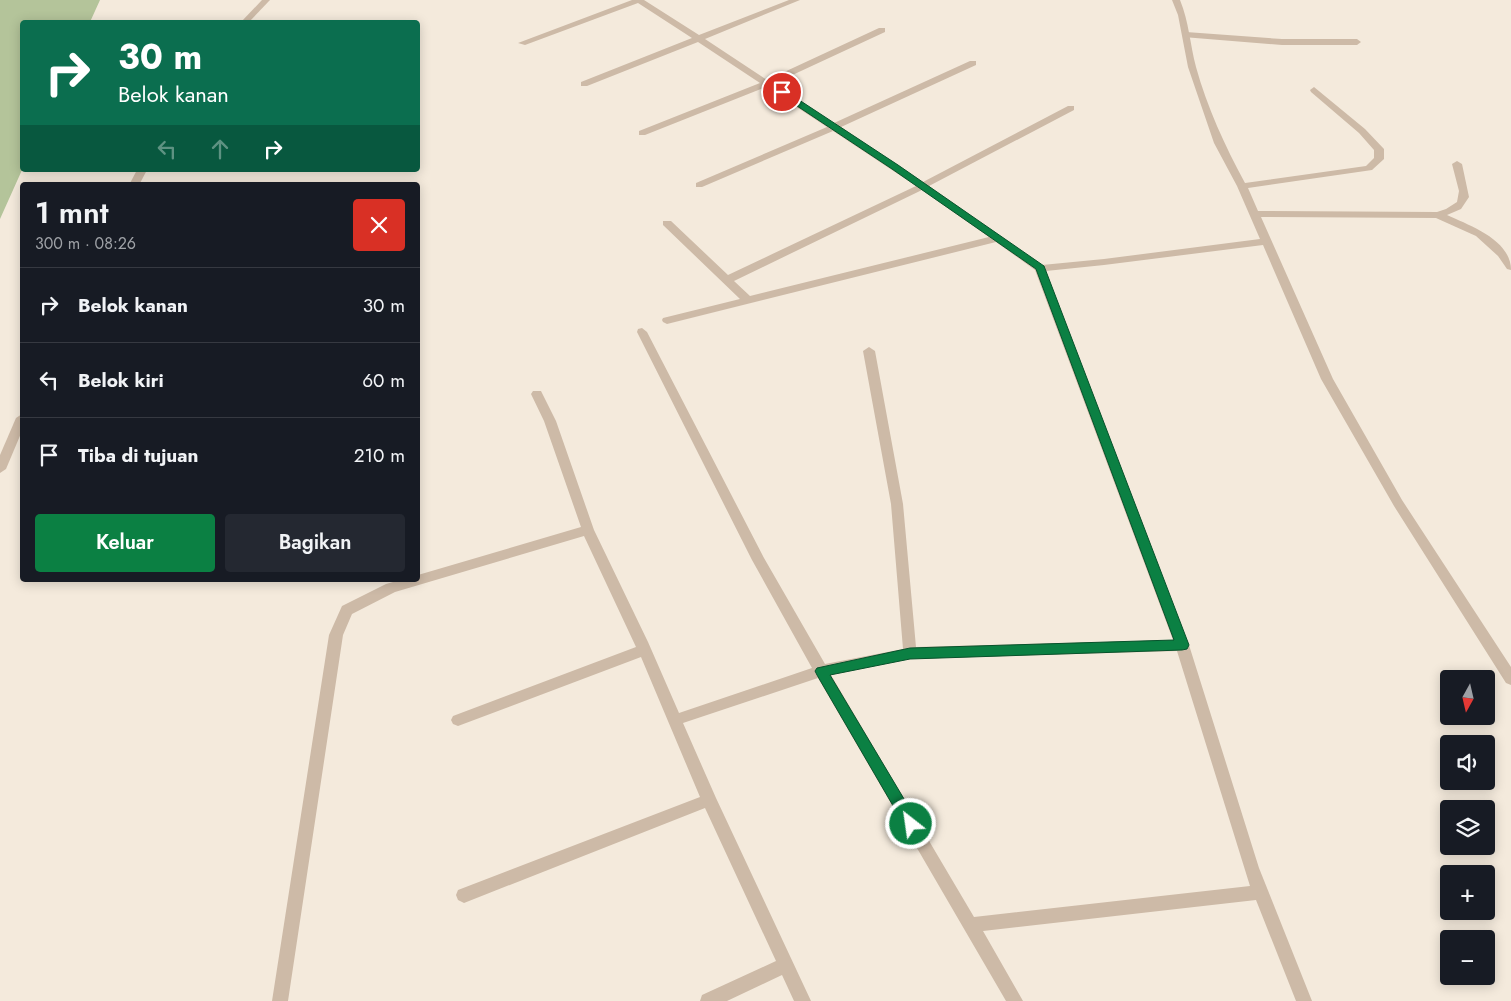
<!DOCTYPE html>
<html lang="id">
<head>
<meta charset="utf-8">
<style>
  body { margin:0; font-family:Jost,sans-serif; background:#242831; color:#f1f3f6; height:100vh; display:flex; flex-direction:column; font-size:19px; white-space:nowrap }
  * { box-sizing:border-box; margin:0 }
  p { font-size:16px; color:#9ea1a6 }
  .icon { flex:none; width:28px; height:28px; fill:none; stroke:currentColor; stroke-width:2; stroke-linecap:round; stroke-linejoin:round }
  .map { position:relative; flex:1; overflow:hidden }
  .panel { position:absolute; left:20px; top:182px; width:400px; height:400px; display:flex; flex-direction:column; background:#171b24; border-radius:5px; box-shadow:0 2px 12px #0003 }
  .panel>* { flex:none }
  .guide { position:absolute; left:20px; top:20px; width:400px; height:152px; border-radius:5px; box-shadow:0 2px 12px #0003; background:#0b6e4f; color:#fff; overflow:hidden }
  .needle { width:32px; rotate:188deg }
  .fabs { position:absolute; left:1440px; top:670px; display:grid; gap:10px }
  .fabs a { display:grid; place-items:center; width:55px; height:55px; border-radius:5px; background:#171b24; box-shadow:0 2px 12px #0003; font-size:25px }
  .pin { position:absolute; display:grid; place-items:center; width:42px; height:42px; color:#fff; margin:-21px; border:2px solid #fff; border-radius:50%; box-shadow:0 1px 5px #0007 }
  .me { position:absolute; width:55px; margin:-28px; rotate:330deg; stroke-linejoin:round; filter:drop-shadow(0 0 4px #0008) }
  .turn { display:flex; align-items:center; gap:18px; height:105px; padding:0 15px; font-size:22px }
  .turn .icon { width:65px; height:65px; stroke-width:2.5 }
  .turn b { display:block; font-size:35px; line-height:42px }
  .lanes { display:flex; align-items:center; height:48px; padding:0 15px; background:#0003; justify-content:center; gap:25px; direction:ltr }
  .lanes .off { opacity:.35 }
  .round { display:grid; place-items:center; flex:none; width:52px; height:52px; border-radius:5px; background:#242831 }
  .overview { display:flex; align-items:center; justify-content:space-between; height:85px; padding:0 15px }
  h1 { font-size:30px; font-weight:600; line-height:38px }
  .primary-button { display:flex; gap:10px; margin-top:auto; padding:10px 15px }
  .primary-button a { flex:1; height:58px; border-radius:5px; background:#0b8043; color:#fff; font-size:20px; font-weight:600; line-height:58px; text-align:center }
  .primary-button a+a { background:#242831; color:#f1f3f6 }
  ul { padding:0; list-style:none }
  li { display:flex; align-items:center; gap:15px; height:75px; padding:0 15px; border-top:1px solid #363941 }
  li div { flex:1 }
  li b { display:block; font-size:19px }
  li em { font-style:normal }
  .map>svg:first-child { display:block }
  .green { fill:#b4c49a }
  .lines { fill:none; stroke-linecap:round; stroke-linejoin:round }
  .lane { fill:#cdbaa7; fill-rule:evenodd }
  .street { fill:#cdbaa7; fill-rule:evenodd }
  .route { fill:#0b8043; stroke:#07532c }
</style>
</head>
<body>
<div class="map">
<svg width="1511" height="1001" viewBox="0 0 1511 1001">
  <rect width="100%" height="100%" fill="#f4eadc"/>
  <!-- green -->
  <polygon class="green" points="0,0 100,0 90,22 22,22 22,170 0,219"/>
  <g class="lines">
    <!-- lane -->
    <g class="lane">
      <polygon points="262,0 270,0 249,22 241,22"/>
      <polygon points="1186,32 1282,39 1357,39 1361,42 1357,45 1282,45 1183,37 1183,33"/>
      <polygon points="137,170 147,170 139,185 129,185"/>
      <polygon points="22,414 22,431 6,469 0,473 0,455 16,418"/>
    </g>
    <!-- street -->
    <path class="street" d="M632,0H644L699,35L789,0H800L705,39L767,80L879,28H885V32L773,84L834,123L970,61H976V65L841,127L923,182L1068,106H1074V110L929,186L1042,265L1104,259L1260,239L1237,186L1214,143L1188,67L1178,15L1172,0H1180C1189,22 1190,44 1196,67C1207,107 1225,146 1245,183L1366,166L1374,158V150L1359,133L1311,92L1310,90L1314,87L1365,129L1384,149V159L1372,170L1248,188L1258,211L1437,212L1446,209L1457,202L1459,191L1452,164L1457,161L1462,164L1469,197L1461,209L1447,215C1471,226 1511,240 1511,270L1507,269L1498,256L1476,236L1436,218L1261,217L1333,379L1402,500L1511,667V685L1506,683L1394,506L1321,379L1263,245L1104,265L1046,271L1189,645L1259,868L1312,1001H1296L1256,900L983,931L1023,1001H1006L818,678L683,723L716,798L811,1001H794L782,975L727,1001H700L702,995L776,961L705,808L464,903L458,900L456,895L458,890L700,797L641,657L458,726L453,724L451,720L453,716L636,647L584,536L395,592L352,614L343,635L288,1001H272L329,635L342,606L386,584L400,580H418V575L581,527L544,421L531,394L533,391H541L556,421L594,530L648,642L679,713L812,668L752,560L637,332L638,329L642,328L647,332L764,558L825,664L903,649L891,504L863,351L869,347L875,351L903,504L916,647L1173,640L1035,270L996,242L667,324L663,322L662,320L663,318L740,299L663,225V221H671L728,275L916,186L833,131L702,187H696V183L827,127L766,87L645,135H639V131L760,83L698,42L587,86H581V82L692,38L638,3L525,45L518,43ZM922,190L989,237L750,296L734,281ZM1177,651L1250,886L974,917L831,675L910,659Z"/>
  </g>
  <!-- route -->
  <polygon class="route" points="779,90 784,90 898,165 1044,266 1189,645 1187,649 1182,650 910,659 830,675 916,819 918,824 916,828 911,830 906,828 817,675 815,671 817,668 910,648 1174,640 1036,269 892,169 779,94"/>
</svg>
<div class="fabs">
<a><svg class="needle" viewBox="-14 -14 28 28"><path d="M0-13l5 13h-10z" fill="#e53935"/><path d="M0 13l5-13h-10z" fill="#9ea1a6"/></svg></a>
<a><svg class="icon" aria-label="sound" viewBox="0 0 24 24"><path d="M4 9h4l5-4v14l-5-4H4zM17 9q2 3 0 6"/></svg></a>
<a><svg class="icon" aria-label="layers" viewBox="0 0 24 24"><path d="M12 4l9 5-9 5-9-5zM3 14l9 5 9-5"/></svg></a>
<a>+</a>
<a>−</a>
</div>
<div class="pin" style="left:782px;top:92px;background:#d93025"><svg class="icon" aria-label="arrive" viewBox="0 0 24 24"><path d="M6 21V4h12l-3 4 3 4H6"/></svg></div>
<svg class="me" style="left:911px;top:824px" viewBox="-20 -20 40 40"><circle r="17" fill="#0b8043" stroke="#fff" stroke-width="3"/><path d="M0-11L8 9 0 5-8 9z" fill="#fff"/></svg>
<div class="guide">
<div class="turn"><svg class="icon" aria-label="right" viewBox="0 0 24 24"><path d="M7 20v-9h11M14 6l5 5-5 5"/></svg><div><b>30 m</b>Belok kanan</div></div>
<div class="lanes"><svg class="icon off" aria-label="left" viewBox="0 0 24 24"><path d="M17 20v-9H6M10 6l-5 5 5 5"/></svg><svg class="icon off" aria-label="ahead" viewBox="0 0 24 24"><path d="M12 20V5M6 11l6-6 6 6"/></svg><svg class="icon" aria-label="right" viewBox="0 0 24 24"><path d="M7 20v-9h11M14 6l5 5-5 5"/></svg></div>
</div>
<section class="panel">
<div class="overview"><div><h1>1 mnt</h1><p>300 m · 08:26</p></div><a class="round" style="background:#d93025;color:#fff"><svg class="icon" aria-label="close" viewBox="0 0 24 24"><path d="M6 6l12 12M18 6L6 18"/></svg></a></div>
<ul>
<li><svg class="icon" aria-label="right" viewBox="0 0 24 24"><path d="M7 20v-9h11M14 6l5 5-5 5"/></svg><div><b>Belok kanan</b></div><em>30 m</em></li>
<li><svg class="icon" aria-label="left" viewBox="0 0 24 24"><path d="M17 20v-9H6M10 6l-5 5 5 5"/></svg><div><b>Belok kiri</b></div><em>60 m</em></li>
<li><svg class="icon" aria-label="arrive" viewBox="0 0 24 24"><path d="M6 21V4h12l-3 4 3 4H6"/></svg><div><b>Tiba di tujuan</b></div><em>210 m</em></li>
</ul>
<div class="primary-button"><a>Keluar</a><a>Bagikan</a></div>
</section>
</div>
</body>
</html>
